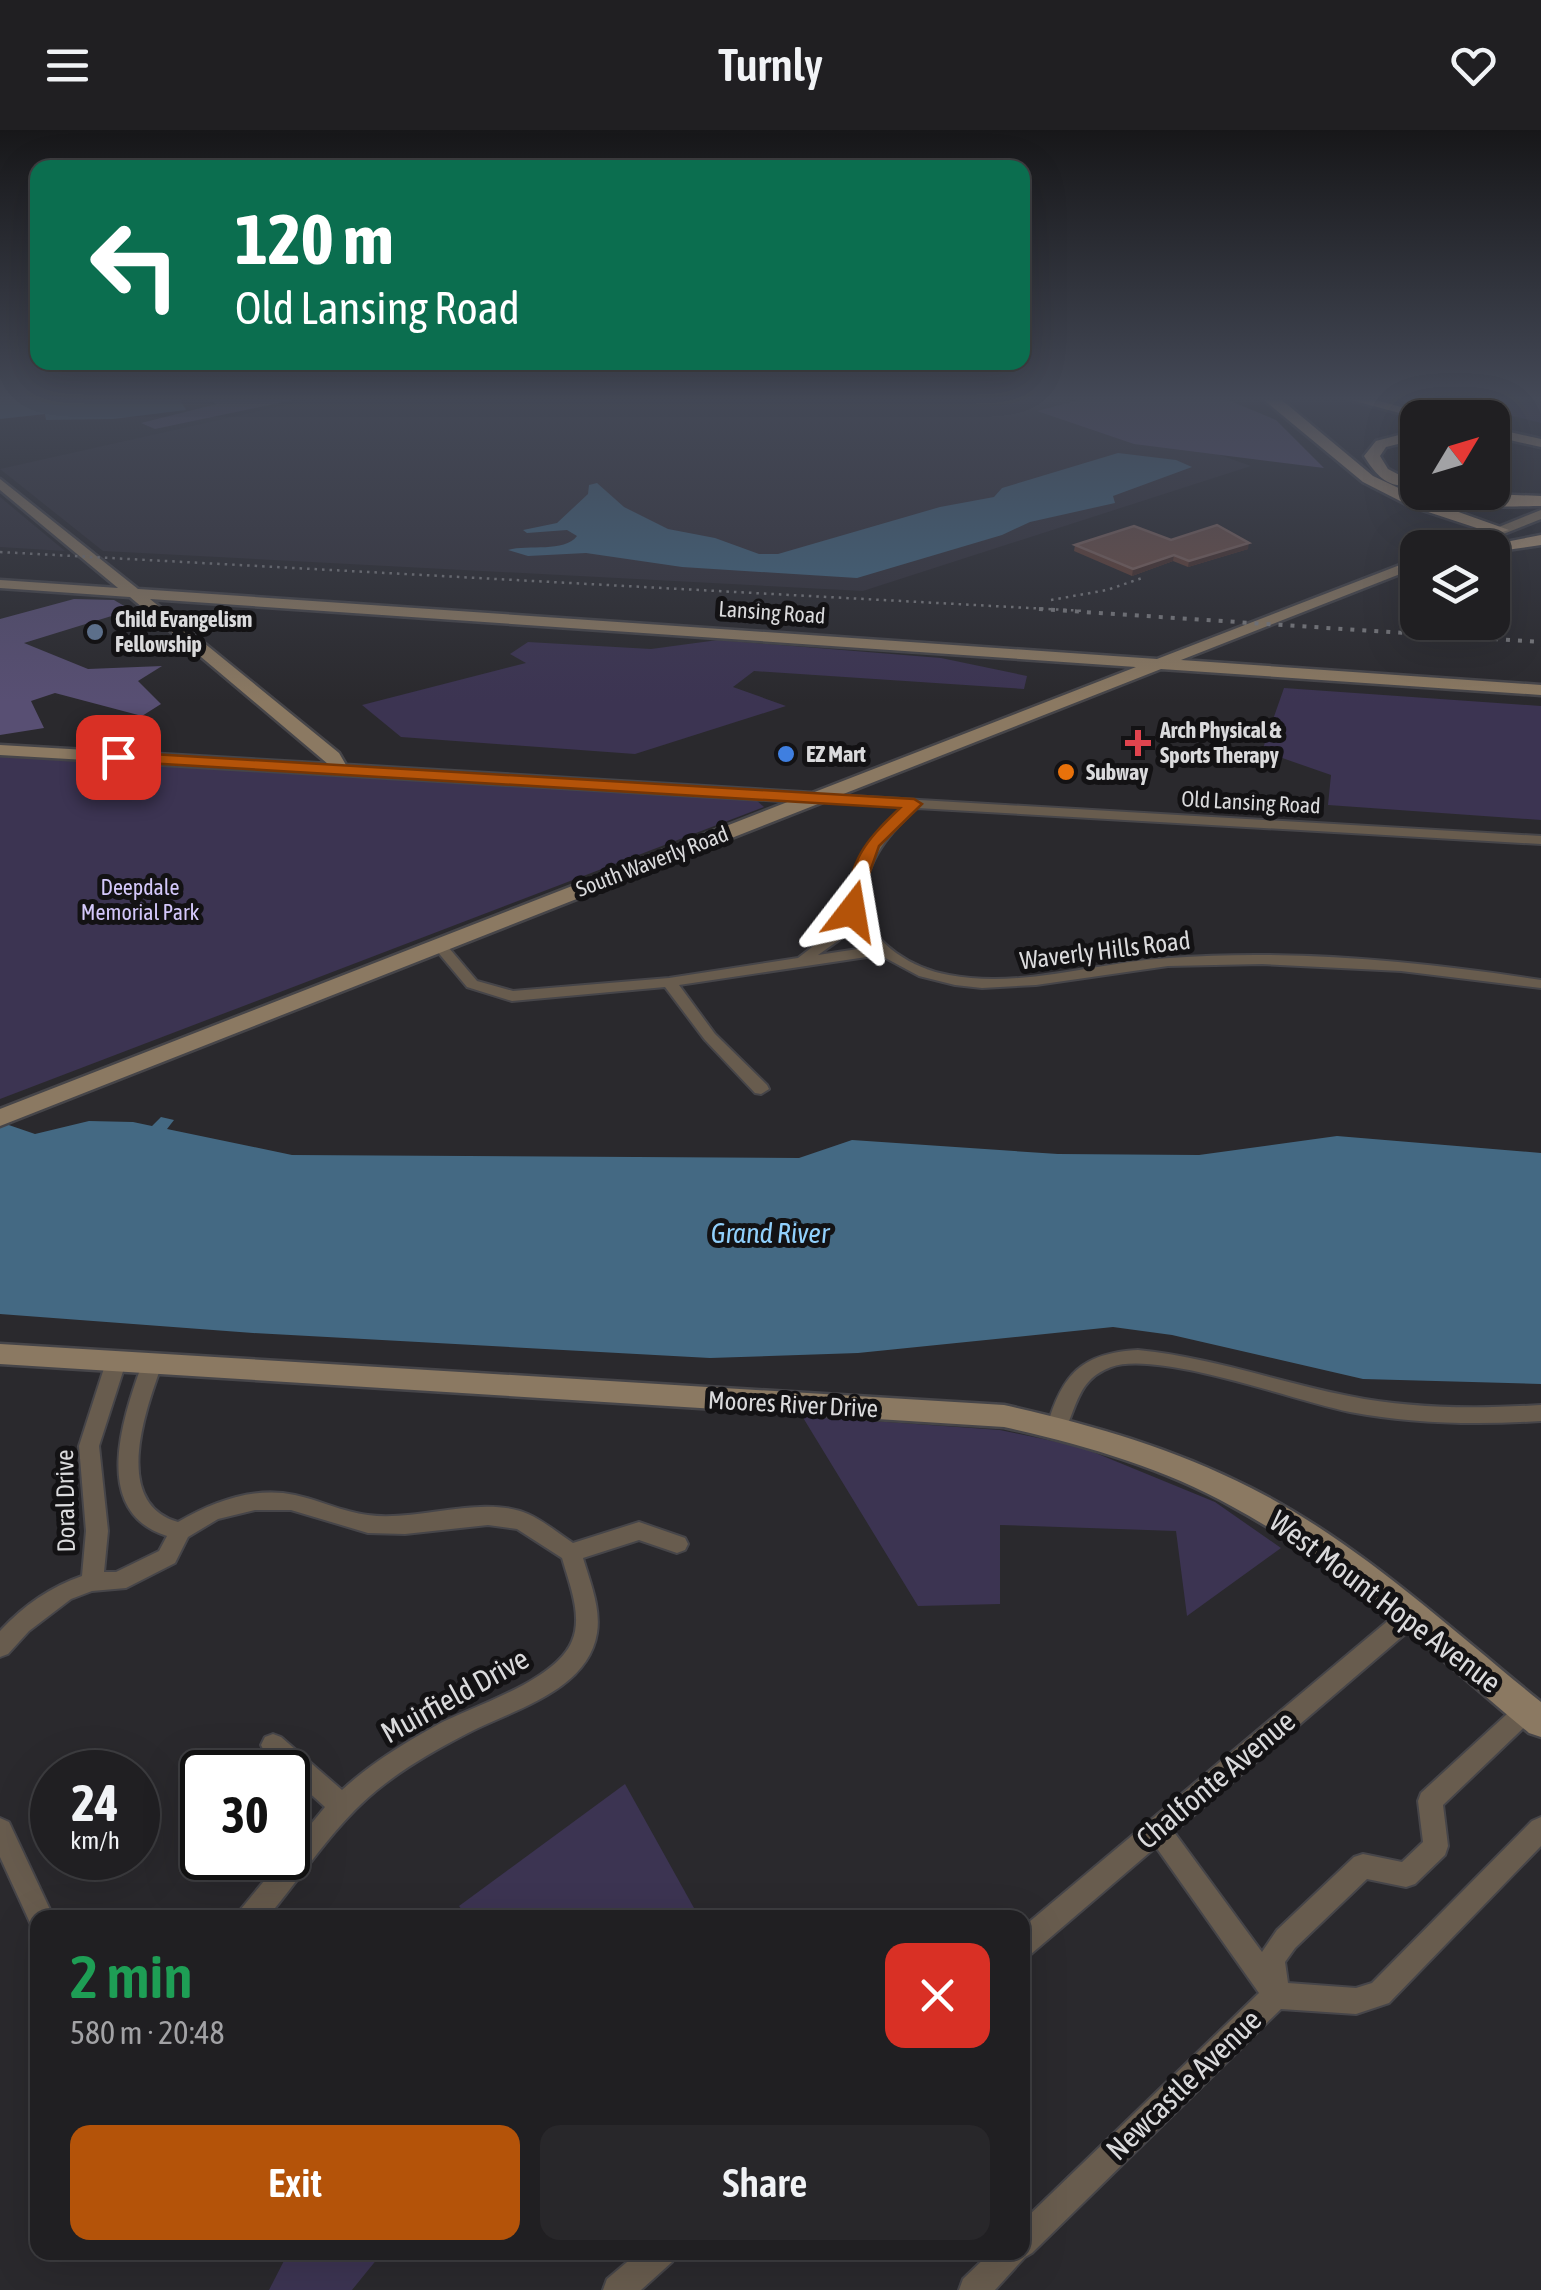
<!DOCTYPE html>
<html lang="en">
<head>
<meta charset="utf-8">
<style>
  body { margin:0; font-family:"Asap Condensed",sans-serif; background:#28272a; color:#f1f3f6; height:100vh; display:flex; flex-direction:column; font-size:38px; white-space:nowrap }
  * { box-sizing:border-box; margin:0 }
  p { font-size:32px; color:#a2a2a5 }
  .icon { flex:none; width:55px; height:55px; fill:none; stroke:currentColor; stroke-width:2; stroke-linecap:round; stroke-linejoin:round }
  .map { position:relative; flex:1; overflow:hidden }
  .panel { position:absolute; left:30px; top:1780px; width:1000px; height:350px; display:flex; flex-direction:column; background:#201f22; border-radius:20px; box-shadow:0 10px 40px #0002,0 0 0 2px #3d3d40 }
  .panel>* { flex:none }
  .hud { position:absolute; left:30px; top:30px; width:1000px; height:210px; border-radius:20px; box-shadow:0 10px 40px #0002,0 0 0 2px #3d3d40; background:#0b6e4f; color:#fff; overflow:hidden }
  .needle { width:65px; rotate:52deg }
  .tools { position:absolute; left:1400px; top:270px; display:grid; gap:20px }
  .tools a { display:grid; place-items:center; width:110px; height:110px; border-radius:20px; background:#201f22; box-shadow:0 10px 40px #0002,0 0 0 2px #3d3d40; font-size:50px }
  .speed { position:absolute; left:30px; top:1620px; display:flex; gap:20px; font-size:50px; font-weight:700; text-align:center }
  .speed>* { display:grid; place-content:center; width:130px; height:130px; border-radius:50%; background:#201f22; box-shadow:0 10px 40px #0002,0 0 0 2px #3d3d40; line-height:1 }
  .speed small { font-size:25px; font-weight:400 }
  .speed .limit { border:5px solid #111; border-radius:15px; background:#fff; color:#111 }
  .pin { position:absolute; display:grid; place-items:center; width:85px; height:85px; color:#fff; margin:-42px; border-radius:20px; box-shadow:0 5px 15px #0006 }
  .me { position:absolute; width:110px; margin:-55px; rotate:14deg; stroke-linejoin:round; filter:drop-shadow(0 0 8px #0008) }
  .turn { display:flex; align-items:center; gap:35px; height:210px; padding:0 40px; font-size:45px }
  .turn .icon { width:130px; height:130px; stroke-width:2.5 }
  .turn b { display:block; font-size:70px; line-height:85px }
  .round { display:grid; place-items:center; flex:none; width:105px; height:105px; border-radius:20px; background:#28272a }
  .head { display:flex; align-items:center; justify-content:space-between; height:170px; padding:0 40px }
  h1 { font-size:60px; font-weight:600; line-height:75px; color:#1e9e55 }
  .button { display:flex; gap:20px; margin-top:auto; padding:20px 40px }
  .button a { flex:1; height:115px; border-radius:20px; background:#b45309; color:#fff; font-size:40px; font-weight:600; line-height:115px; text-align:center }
  .button a+a { background:#28272a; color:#f1f3f6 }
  header { display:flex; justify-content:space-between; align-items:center; height:130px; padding:0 40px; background:#201f22; font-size:45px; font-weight:600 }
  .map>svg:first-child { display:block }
  .built { fill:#34323b }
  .green { fill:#3c3452 }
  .forest { fill:#584f73 }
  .water { fill:#446983 }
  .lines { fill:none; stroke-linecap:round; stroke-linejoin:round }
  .street-casing { stroke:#464549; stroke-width:4 }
  .secondary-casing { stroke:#464549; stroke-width:5 }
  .highway-casing { stroke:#464549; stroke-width:5 }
  .street { fill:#685c4e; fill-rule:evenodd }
  .secondary { fill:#8b7962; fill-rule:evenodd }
  .highway { fill:#bea17e; fill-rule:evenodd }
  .rail-far1 { stroke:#7c7c7f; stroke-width:2.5; stroke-dasharray:2.5 5; stroke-linecap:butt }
  .rail { stroke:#7c7c7f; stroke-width:4; stroke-dasharray:4 8; stroke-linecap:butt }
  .wall { fill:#654136 }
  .shaded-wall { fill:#48302b }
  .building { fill:#715148; stroke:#82665f; stroke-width:2.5 }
  .route { fill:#b45309; stroke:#753606; stroke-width:2.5 }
  .service-dot { fill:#5c6f8a; stroke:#131214; stroke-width:4 }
  .health-dot { fill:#e0444e; stroke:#131214; stroke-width:4 }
  .shop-dot { fill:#3f7fe0; stroke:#131214; stroke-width:4 }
  .food-dot { fill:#e8710a; stroke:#131214; stroke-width:4 }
  .labels { text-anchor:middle; stroke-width:10; stroke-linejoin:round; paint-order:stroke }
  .far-street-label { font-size:22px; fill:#dadadc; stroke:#131214 }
  .far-poi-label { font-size:22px; font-weight:bold; fill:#dadadc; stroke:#131214; text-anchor:start }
  .far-park-label { font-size:22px; fill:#d4c8fb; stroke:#131214 }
  .street-label { font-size:25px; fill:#dadadc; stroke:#131214 }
  .water-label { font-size:28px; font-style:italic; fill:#91d0fc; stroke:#131214 }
  .near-street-label { font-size:30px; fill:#dadadc; stroke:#131214 }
</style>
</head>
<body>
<header><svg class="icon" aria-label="menu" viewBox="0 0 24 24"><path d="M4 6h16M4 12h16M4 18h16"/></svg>Turnly<svg class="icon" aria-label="heart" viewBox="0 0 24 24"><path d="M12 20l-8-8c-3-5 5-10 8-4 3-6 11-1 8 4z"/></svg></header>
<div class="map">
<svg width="1541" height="2160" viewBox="0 0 1541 2160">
  <rect width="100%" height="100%" fill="#2a292d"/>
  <!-- built -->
  <g class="built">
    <polygon points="308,270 1065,270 1251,336 863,461 103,421 0,339"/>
    <polygon points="0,367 65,421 0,417"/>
  </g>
  <!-- green -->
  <g class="green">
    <polygon points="1448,270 1541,270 1541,293"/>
    <polygon points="718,510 941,528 1027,546 1024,559 754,541 733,557 786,576 635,624 401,607 362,575 526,533 510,524 528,512 651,519"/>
    <polygon points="1284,558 1541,576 1541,690 1328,675 1331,645 1262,621"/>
    <polygon points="0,625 756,670 764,677 0,969"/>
    <polygon points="802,1286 1000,1300 1081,1317 1215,1372 1281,1418 1187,1486 1176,1401 1000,1395 1000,1474 918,1476"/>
    <polygon points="625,1654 699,1787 467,1787 459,1776"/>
    <polygon points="288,2123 288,2122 382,2123 352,2160 269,2160"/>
  </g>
  <!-- forest -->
  <g class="forest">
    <polygon points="208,270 293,270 155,299 141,293 217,274"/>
    <polygon points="1079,270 1228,270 1276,290 1324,338 1134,314 1037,281"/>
    <polygon points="74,469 114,470 131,480 24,513 88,539 162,536 138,551 161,574 142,586 55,563 31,571 44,598 0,605 0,489"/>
  </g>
  <!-- water -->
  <g class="water">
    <polygon points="0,270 180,270 186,280 113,289 46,290 45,284 0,289"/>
    <path d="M1118,323L1176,330L1192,337L1113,366L1115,373L1030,392L1002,405L857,448L682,437L586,423L528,426L508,420C529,414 564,423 577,406L567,400L527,403L523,400L557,393L588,364L589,355L597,353L624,377L668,399L715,408L759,424H778L940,377L994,367L1002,358Z"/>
    <polygon points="161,987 174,990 167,999 292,1025 799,1028 852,1010 1058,1024 1199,1025 1337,1006 1541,1023 1541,1254 1363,1249 1172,1205 1113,1197 858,1223 710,1228 253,1203 0,1184 0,992 35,1004 89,991 133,992 152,996"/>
  </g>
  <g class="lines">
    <!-- street casing -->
    <g class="street-casing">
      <g id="street">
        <path d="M817,664L1541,706V714L917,678C881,710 867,733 859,781C878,815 910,838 949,845C1022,859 1096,832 1169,828C1293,819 1418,831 1541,850V858L1401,841L1262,834L1168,836L1036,855L982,858L955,855L919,846L880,825L679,855L715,904L767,955L769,959L761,964L755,963L705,910L665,857L512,871L467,857L431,814L433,811H443L477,851L513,861L669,848L798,828L829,804L845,781L852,747L864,721L884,695L903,677L812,671L811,668ZM851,792L871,817L818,825L839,810Z"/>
        <path d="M1138,1220C1210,1227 1278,1252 1349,1266C1412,1279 1477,1279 1541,1275V1291C1477,1295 1413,1294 1350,1282C1296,1271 1158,1220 1111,1237C1078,1249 1077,1276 1064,1303L1057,1305L1050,1303L1047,1297C1062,1244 1082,1223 1138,1220Z"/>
        <path d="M116,1225L123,1227L126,1232L99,1316L108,1401L104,1442H116L159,1421L167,1406C90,1382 123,1288 142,1234L145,1229H159L162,1234C146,1279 111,1373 178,1392C212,1372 255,1356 295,1365C319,1370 343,1382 368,1385C418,1392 482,1364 528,1384C544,1391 559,1404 573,1413L639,1392L685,1408L688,1414L685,1420L677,1423L639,1410L583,1428C590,1452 601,1478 597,1503C588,1561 512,1580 468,1603C437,1619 405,1637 377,1660C334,1695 303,1745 267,1788H237L241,1779L283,1728H288V1722L325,1677L265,1623L261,1615L265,1607L273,1604L281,1607L342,1660C370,1634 403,1614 437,1595C473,1576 556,1551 572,1511C583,1486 569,1453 562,1428L517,1399L488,1395L405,1404L368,1403L291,1380H255L218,1389L188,1407L175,1433L126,1458L92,1461L71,1469L29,1501L8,1524L0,1527V1501C23,1476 50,1457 82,1446L86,1401L79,1316L106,1232L109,1227Z"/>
        <polygon points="1410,1476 1418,1479 1421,1486 1418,1493 1174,1702 1262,1822 1277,1800 1354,1727 1363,1724 1402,1732 1423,1712 1418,1671 1421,1663 1519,1573 1527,1569 1535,1573 1539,1580 1535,1587 1443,1675 1448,1716 1445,1725 1415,1754 1406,1757 1367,1749 1295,1818 1285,1832 1288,1853 1356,1858 1372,1853 1532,1691 1541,1687 1541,1716 1389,1873 1356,1884 1281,1879 1032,2123 1025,2127 995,2160 959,2160 963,2149 991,2122 1022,2122 1022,2092 1259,1863 1156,1717 1031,1824 1022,1828 1022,1798 1402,1479"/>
        <polygon points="0,1688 9,1692 54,1788 38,1788 38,1799 32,1797 0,1727"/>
        <polygon points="639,2122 677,2122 672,2132 641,2160 603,2160 607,2149"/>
      </g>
    </g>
    <!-- secondary casing -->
    <g class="secondary-casing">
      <g id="secondary">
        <path d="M0,349L138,459L1157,529L1418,428V437L1181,530L1541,555V565L1161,539L0,996V979L790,671L0,625V615L328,634L130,467L0,458V450L118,458L0,360ZM150,469L1136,537L812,663L346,635L339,623Z"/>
        <polygon points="1541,380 1541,389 1468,418 1447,418"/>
        <path d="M0,1214L1004,1275C1089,1294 1173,1318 1251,1358C1358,1412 1448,1497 1541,1572V1607L1529,1603C1434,1524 1342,1436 1233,1377C1162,1337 1083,1315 1004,1297L0,1234Z"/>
      </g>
    </g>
    <!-- highway casing -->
    <g class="highway-casing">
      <g id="highway">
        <polygon points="1264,270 1281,270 1289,276 1373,346 1422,369 1509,400 1495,404 1410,376 1363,352"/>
        <polygon points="1351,270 1376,270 1430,285 1418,288"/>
        <polygon points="1399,270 1424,270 1488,288 1461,288"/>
        <polygon points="1492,298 1541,309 1541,317 1492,306"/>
        <path d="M1418,300V309L1386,317L1380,326L1388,339L1407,349V355C1386,358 1374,342 1364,326L1376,311Z"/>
        <path d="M1440,362L1541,366V376C1515,376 1458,380 1437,366Z"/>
        <polygon points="1541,405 1541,415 1492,422 1492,418 1475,418"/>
        <polygon points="1418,429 1418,439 1406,442 1397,437"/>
      </g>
    </g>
    <!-- street -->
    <use href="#street" class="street"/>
    <!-- secondary -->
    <use href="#secondary" class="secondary"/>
    <!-- highway -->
    <use href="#highway" class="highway"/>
    <!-- rail-far1 -->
    <g class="rail-far1">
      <polyline points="0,422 1085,481"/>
      <polyline points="1051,470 1107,460 1145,447"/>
    </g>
    <!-- rail -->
    <polyline class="rail" points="1039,479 1541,512"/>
  </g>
  <!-- wall -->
  <polygon class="wall" points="1075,415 1248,419 1188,437 1173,431 1132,446 1074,421"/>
  <!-- shaded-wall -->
  <g class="shaded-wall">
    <polygon points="1249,413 1248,419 1188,437 1189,431"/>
    <polygon points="1174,425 1173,431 1132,446 1133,439"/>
  </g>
  <!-- building -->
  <polygon class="building" points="1217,395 1249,413 1189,431 1174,425 1133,439 1075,415 1134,396 1171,410"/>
  <!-- sky -->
  <linearGradient id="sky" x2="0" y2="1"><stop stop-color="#171719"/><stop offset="0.47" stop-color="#444957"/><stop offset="1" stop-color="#444957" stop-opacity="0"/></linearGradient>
  <rect width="1541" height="572" fill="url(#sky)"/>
  <!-- route -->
  <path class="route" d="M118,622L914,669L922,674L879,716L867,750L861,781L852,787L843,781C853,728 861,715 900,678L113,631V624Z"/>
  <!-- markers -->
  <circle class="service-dot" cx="95" cy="502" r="10"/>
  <path class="health-dot" d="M1133 598h10v10h10v10h-10v10h-10v-10h-10v-10h10z"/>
  <circle class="shop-dot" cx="786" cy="624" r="10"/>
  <circle class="food-dot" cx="1066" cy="642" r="10"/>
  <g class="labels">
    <!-- far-street labels -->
    <g class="far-street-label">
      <text transform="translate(772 482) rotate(4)" y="8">Lansing Road</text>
      <text transform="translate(1251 672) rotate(3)" y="8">Old Lansing Road</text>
      <text transform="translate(652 731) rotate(-21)" y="8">South Waverly Road</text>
    </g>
    <!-- far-poi labels -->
    <g class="far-poi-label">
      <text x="115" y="497">Child Evangelism<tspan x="115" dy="25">Fellowship</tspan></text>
      <text x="1160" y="608">Arch Physical &amp;<tspan x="1160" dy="25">Sports Therapy</tspan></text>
      <text x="806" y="632">EZ Mart</text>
      <text x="1086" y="650">Subway</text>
    </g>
    <!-- far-park labels -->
    <g class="far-park-label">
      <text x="140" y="765">Deepdale<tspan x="140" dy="25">Memorial Park</tspan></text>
    </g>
    <!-- street labels -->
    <g class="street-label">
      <text transform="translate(1105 820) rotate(-7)" y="9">Waverly Hills Road</text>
      <text transform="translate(793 1274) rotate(3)" y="9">Moores River Drive</text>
      <text transform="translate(65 1371) rotate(-91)" y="9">Doral Drive</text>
    </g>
    <!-- water labels -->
    <g class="water-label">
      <text x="770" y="1113">Grand River</text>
    </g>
    <!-- near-street labels -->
    <g class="near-street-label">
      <text transform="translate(1385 1472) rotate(37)" y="10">West Mount Hope Avenue</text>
      <text transform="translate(455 1566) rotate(-29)" y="10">Muirfield Drive</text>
      <text transform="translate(1216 1650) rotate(-40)" y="10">Chalfonte Avenue</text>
      <text transform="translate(1184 1955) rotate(-44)" y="10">Newcastle Avenue</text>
    </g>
  </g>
</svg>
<div class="tools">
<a><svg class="needle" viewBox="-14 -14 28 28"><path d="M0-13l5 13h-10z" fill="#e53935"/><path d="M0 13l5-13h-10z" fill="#a2a2a5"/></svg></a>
<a><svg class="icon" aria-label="layers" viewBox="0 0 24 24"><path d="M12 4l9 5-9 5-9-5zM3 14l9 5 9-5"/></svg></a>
</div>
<div class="speed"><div>24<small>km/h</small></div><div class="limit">30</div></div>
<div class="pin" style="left:118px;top:627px;background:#d93025"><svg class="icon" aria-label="arrive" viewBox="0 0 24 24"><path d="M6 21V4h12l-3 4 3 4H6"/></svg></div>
<svg class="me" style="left:852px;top:781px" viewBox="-20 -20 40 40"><path d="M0-17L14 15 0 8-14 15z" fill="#b45309" stroke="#fff" stroke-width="4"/></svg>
<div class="hud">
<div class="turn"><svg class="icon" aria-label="left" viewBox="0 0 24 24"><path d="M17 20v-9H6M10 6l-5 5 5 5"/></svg><div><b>120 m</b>Old Lansing Road</div></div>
</div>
<section class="panel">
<div class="head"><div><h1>2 min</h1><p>580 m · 20:48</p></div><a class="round" style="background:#d93025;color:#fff"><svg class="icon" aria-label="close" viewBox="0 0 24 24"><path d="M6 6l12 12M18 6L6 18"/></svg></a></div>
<div class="button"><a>Exit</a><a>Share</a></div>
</section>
</div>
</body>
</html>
